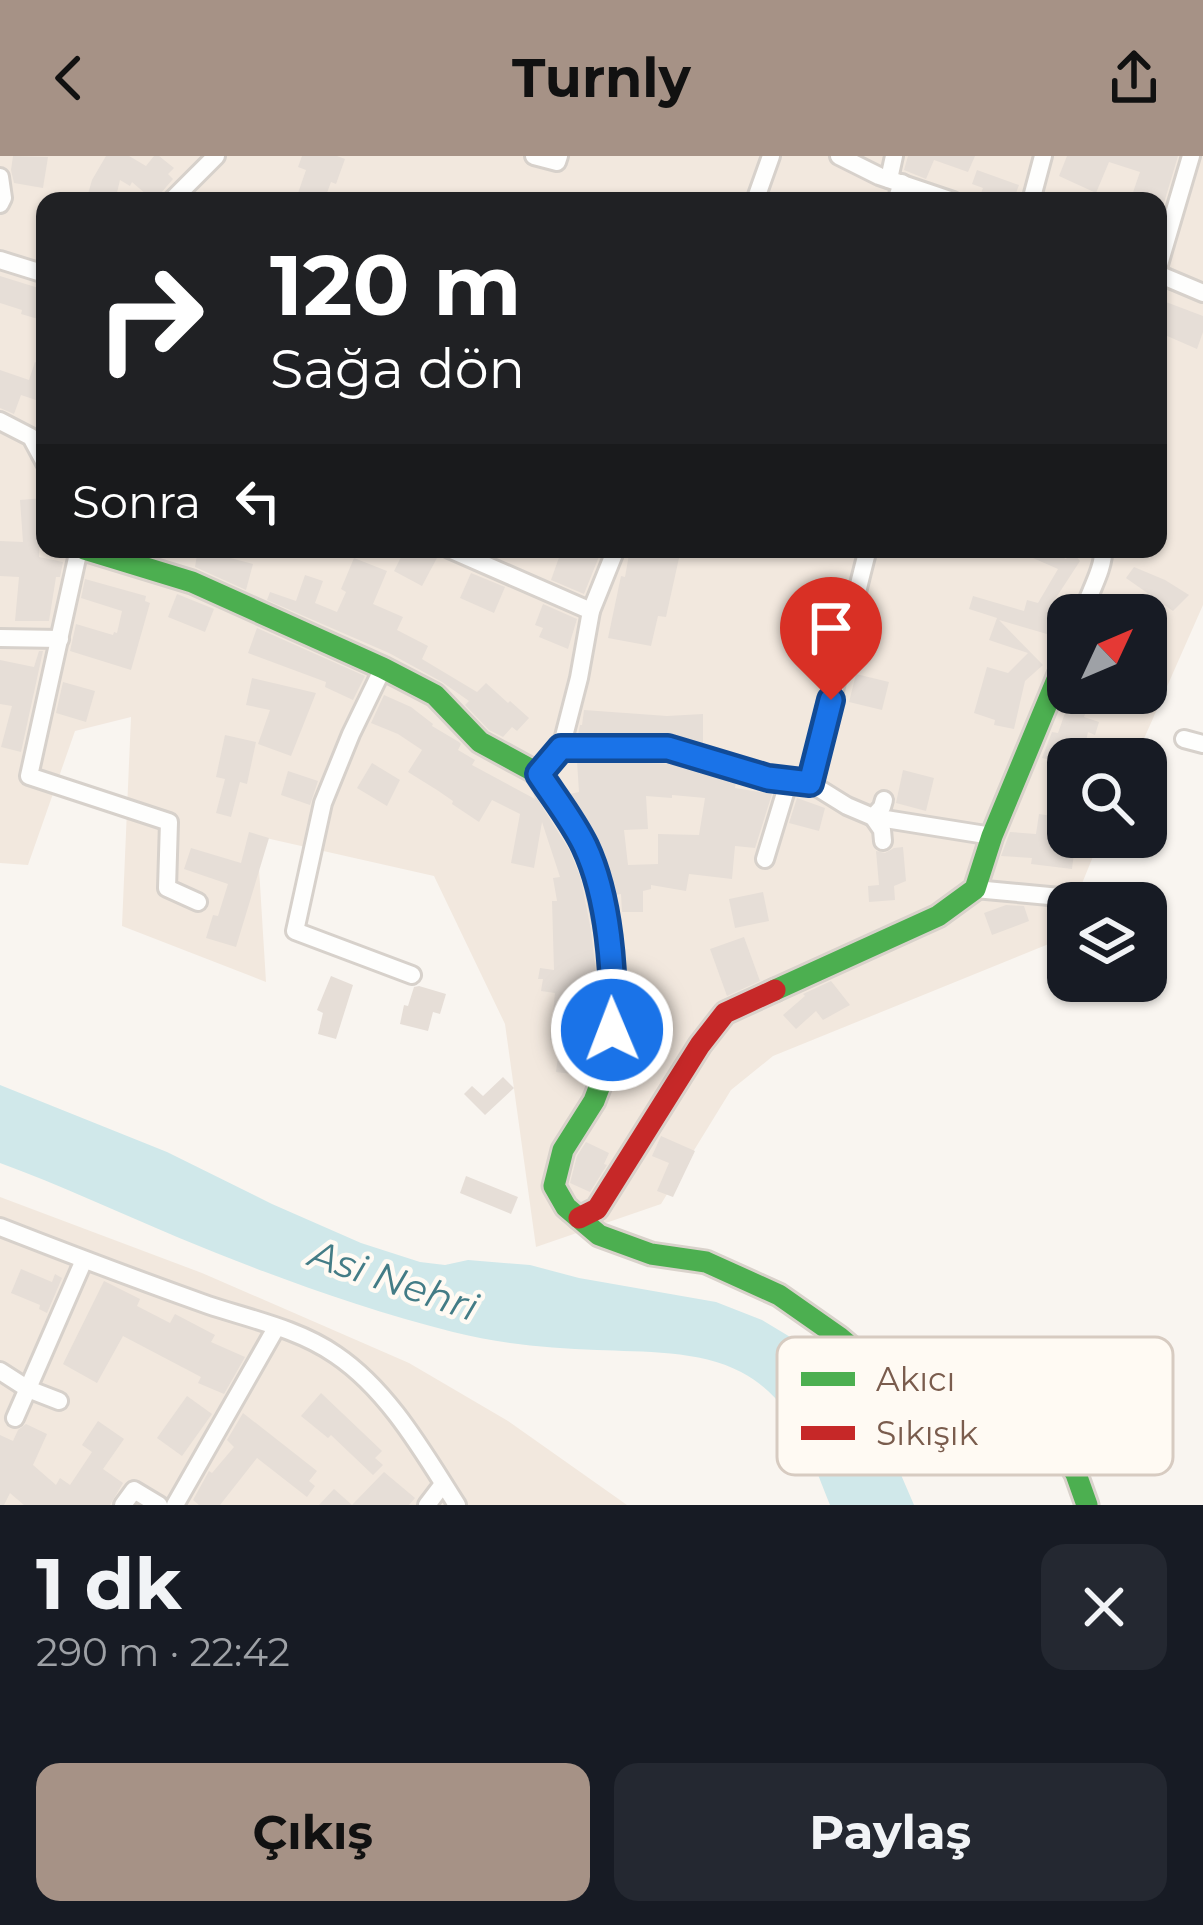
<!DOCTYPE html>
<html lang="tr">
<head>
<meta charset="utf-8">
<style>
  body { margin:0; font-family:Montserrat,sans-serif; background:#242831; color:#f1f3f6; height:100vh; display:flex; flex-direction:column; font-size:45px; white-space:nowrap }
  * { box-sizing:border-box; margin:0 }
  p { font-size:39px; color:#9ea1a6 }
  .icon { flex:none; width:66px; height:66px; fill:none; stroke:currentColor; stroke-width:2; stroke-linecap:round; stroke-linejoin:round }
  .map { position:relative; height:1349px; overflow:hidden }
  .panel { display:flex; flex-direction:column; background:#171b24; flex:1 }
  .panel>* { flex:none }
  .top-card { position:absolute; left:36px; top:36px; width:1131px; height:366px; border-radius:24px; box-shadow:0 3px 9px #0004; background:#202124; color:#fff; overflow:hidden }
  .needle { width:78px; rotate:46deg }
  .fabs { position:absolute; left:1047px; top:438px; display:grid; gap:24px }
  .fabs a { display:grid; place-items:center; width:120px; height:120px; border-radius:24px; background:#171b24; box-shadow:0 3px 9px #0004; font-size:60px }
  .pin { position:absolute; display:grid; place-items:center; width:102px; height:102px; color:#fff; margin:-123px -51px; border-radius:50% 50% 50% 0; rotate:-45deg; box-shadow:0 0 12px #0007 }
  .pin .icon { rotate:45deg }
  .me { position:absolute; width:132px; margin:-66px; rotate:359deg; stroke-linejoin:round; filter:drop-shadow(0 0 9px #0008) }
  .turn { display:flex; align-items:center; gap:42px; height:252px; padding:0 36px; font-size:54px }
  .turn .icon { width:156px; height:156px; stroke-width:2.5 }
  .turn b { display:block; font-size:84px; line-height:102px }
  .then { display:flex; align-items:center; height:114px; padding:0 36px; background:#0003; gap:24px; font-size:45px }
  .round { display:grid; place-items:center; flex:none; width:126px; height:126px; border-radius:24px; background:#242831 }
  .summary { display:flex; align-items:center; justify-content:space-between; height:204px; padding:0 36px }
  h1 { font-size:72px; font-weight:700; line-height:90px }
  .primary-button { display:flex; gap:24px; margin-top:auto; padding:24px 36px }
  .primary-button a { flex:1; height:138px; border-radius:24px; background:#a69286; color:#111; font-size:48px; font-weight:700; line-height:138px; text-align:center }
  .primary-button a+a { background:#242831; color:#f1f3f6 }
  header { display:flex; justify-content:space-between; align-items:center; height:156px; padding:0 36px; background:#a69286; color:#111; font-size:54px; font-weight:700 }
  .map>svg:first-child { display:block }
  .residential { fill:#f2e8de; fill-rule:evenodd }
  .water { fill:#d0e8ea }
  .building { fill:#e6ded7; fill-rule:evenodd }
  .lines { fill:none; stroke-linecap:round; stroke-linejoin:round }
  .street-casing { stroke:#d7d1cb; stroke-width:22 }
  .fast-casing { stroke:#d9d2cb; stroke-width:27 }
  .jam-casing { stroke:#d9d2cb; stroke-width:27 }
  .street { stroke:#fefefd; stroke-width:16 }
  .fast { stroke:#4caf50; stroke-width:21 }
  .jam { stroke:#c62828; stroke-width:21 }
  .route-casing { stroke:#114b97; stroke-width:30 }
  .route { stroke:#1a73e8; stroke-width:21 }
  .labels { text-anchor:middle; stroke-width:9; stroke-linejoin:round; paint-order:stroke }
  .water-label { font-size:39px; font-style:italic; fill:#437c86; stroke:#fffaf3 }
  .key { fill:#fffaf3; stroke:#d7cbc1; stroke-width:3 }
  .key-label { font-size:33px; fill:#7a5c4d }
</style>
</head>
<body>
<header><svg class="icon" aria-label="back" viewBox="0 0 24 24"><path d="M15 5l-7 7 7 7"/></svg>Turnly<svg class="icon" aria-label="share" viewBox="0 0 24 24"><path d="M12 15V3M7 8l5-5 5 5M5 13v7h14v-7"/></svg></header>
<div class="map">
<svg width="1203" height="1349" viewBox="0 0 1203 1349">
  <rect width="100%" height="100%" fill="#f9f5f0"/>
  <!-- residential -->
  <g class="residential">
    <path d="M0,0H1203V449L1135,603H1068V681H1101L1074,747H1068V764L1061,783L773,900L731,934L661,1048L536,1091L505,868L434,720L257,680L266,826L122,770L131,561L75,575L28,709L0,707ZM45,45H1158V393H45ZM1068,459H1146V537H1068Z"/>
    <polygon points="0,1041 202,1117 409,1207 508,1265 627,1349 0,1349"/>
  </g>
  <!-- water -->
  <path class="water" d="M0,929L167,996L272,1048L361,1087L420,1106L445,1109L468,1104L530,1109L579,1122L716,1146L762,1164L825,1202L848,1224L874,1256L914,1349H830C809,1297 794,1244 741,1216C700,1194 642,1196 597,1194C549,1192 500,1188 453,1176C359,1152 266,1118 177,1081C118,1056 60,1029 0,1007Z"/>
  <!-- building -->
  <g class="building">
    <polygon points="13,0 48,1 43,32 14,27 11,14"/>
    <polygon points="106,0 129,0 146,10 154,0 159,0 174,12 168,18 173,23 154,45 132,26 130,30 120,24 115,45 86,45 92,24"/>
    <polygon points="302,0 337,0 345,3 336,28 331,26 324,45 311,45 297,40 306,14 298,11"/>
    <polygon points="908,0 975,0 968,16 934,4 926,23 904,14"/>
    <polygon points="1067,0 1178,0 1158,67 1158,45 1130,45 1140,16 1109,6 1096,37 1059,20"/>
    <polygon points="977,14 1019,29 1013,45 979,42 983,32 972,28"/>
    <polygon points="0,120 45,134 45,165 21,158 22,154 0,147"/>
    <polygon points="1158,143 1203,160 1203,176 1197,193 1158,176"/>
    <polygon points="35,206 45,210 45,247 21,239 14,258 0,252 0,214 29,224"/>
    <polygon points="44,342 45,365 40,365 39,401 63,406 60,421 56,421 49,465 15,465 19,421 0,420 0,385 23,386 20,344"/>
    <polygon points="198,393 224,393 223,400 253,408 246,434 195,411"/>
    <polygon points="405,393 425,393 438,400 422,430 394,415"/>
    <polygon points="562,393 602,393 584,438 551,424"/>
    <polygon points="630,393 681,393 666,461 658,460 651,490 608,482 621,420 625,421"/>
    <polygon points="1037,393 1045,393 1066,403 1071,394 1080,405 1050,451 1054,452 1047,478 999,464 1043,509 1025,525 1014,573 994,569 995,564 974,557 987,511 1008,517 1028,497 989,484 997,462 969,453 973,440 1024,455 1027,444 1038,447 1058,413 1033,402"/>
    <polygon points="354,402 387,415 373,448 403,461 397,474 428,490 422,503 477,536 486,527 508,547 510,545 529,562 517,575 512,571 503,581 489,574 465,549 469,545 442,526 389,497 267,444 270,436 296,445 305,419 323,425 315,447 337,456 346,436 341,433"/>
    <polygon points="1134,411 1165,424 1189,439 1173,455 1126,422"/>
    <polygon points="471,417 505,431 494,457 460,442"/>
    <polygon points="85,423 146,440 145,445 150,447 131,514 70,495 76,468 113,479 114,476 117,477 122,455 81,442"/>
    <polygon points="177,438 214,453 205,476 168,461"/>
    <polygon points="543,448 577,463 568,493 539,481 543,472 535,469"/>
    <polygon points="257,472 365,520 353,544 325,531 326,526 248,497"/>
    <polygon points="39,495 43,495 21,596 1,591 12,550 0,548 0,504 34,511"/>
    <polygon points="856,518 889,526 882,554 849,546"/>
    <polygon points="252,522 316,537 291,600 258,588 270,554 246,549"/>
    <polygon points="63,526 95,535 86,566 56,557"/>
    <polygon points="384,539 411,551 433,568 432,570 459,586 461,588 458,594 475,604 472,609 535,643 533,636 570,695 581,723 591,774 597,826 593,852 595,852 593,871 597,872 595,900 587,920 556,916 560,885 550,884 555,837 541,835 543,823 538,823 540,812 554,814 552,745 557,745 553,722 560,721 542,666 534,712 511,707 520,658 492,644 479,666 452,648 453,645 437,634 408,616 422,594 398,578 371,567"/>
    <polygon points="1075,544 1088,549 1084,561 1099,566 1095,579 1088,576 1082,603 1068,603 1068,681 1076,681 1072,713 1031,708 1032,702 1001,700 1010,676 1036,678 1039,658 1052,660 1057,628 1051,626 1056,605 1042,602 1052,576 1058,577 1065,557 1070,559"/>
    <polygon points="584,554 667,560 703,558 703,589 668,579 578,579 580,569 582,569"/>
    <polygon points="225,579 256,586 247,628 240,626 231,661 216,657 225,623 216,621"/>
    <path d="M577,605L678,608L736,626L735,632L772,638L755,692L735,690L732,723L689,718L686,735L651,729V733L643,735V756H622L621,738L614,739L598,683L570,638L579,636ZM672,639L705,642L699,679L658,678V708L628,709L624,674L648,673L646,640L672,642Z"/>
    <polygon points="372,607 400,624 387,650 357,632"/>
    <polygon points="903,614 934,622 926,655 896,647"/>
    <polygon points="288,615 318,625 310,649 281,639"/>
    <polygon points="797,642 825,652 819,675 789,667"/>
    <polygon points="249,676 269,682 236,791 206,782 213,759 218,760 228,728 184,713 191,692 241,707"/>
    <polygon points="903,691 906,725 894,730 895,744 869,746 868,730 879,729 876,695 885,697 894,692"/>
    <polygon points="763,736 769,765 735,772 729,743"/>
    <polygon points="1006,749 1024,750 1029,765 992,779 984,757"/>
    <polygon points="744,781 760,825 727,840 710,793"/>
    <polygon points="331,820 353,829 336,883 318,878 323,857 317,854"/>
    <polygon points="831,825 850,849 823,864 816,855 796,873 783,859 805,840 803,838"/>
    <polygon points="419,830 446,838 440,858 433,856 428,875 400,868 404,849 408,850 414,831"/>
    <polygon points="628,857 652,858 650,917 621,916 625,904"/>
    <polygon points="503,921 514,932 485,959 464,938 472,930 483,940"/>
    <polygon points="661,980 695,995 673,1041 657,1035 669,1007 652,1000"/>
    <polygon points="586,986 609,997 604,1008 607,1009 590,1036 570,1027 577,1000"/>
    <polygon points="466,1020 518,1041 511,1058 460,1037"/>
    <polygon points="21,1113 52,1126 55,1118 62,1122 47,1157 39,1153 40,1149 11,1137"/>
    <polygon points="104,1125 140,1143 137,1150 170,1167 175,1158 215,1179 211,1186 245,1201 224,1238 198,1227 201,1221 123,1180 97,1227 63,1208"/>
    <polygon points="321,1237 382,1295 375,1302 383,1309 373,1319 331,1279 328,1282 301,1260"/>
    <polygon points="187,1240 212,1258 182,1300 157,1282"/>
    <polygon points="243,1257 317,1315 309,1325 315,1330 307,1341 257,1302 220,1349 199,1349 193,1344 209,1315 212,1317 234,1291 227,1284"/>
    <polygon points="98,1265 124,1283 103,1313 123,1327 110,1349 24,1349 10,1337 4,1349 0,1349 0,1279 13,1285 18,1274 26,1268 47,1278 33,1309 56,1329 60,1322 70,1329 92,1296 82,1289"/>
    <polygon points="384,1316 415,1342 409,1349 319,1349 334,1333 352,1349"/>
  </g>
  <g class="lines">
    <!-- street casing -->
    <g class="street-casing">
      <g id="street">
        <polyline points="534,0 557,6 559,0"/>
        <polyline points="839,0 879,20 953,45"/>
        <polyline points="0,21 3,42 0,48"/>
        <polyline points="889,23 894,0"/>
        <polyline points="171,45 216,0"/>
        <polyline points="755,45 771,0"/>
        <polyline points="896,45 902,27"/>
        <polyline points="1031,45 1043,0"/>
        <polyline points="0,104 45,118"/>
        <polyline points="1158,112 1191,0"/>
        <polyline points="1158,118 1203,137"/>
        <polyline points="0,265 31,281 45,307"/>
        <polyline points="79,393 29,620 169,666 167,732 198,746"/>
        <polyline points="449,393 591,455"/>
        <path d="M1082,459C1088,439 1105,411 1103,393"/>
        <polyline points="0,482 60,483"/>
        <polyline points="383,512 351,578 323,647 295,775 412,819"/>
        <polyline points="1184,583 1203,588"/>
        <polyline points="561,592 668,592 768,622 810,627 847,650 873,661 992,680"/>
        <polyline points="539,618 561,592 579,522 591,455 616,393"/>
        <path d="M810,627C833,550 847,471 868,393"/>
        <polyline points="883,685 882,674 873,661 882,651 884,644"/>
        <polyline points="765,703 789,624"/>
        <polyline points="975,733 1060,741"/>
        <path d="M0,1071C69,1098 138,1124 208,1149C250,1163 299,1173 336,1199C389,1235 423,1296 457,1349"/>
        <polyline points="0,1215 28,1233 59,1245"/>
        <polyline points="15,1262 84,1104"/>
        <polyline points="123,1349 134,1334 159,1349"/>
        <polyline points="175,1349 276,1172"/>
        <polyline points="427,1349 443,1328"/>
      </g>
    </g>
    <!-- fast casing -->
    <g class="fast-casing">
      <g id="fast">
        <polyline points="84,393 192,426 383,512 435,539 480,586 539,618 584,688 595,719 606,772 614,844 610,903 594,945 563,994 554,1030 566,1051 599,1079 651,1098 706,1106 779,1139 839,1181 880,1216 916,1228 975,1226 1013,1239 1046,1267 1076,1318 1087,1349"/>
        <polyline points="775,834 938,760 975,733 992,680 1068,497"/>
      </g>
    </g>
    <!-- jam casing -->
    <g class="jam-casing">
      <polyline id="jam" points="579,1062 597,1053 700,889 725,857 775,834"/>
    </g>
    <!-- street -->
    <use href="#street" class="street"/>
    <!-- fast -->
    <use href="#fast" class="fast"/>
    <!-- jam -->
    <use href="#jam" class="jam"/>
  </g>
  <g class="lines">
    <!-- route casing -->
    <g class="route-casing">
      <path id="route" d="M612,874C615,818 609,741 585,690C573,665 554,641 539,618L561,592H668L768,622L810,627L831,544"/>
    </g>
    <!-- route -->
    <use href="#route" class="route"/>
  </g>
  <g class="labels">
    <!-- water labels -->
    <g class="water-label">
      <text transform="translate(394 1124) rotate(19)" y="14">Asi Nehri</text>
    </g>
  </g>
  <!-- legend -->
  <rect x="777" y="1181" width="396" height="138" rx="18" class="key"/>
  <rect x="801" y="1216" width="54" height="14" fill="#4caf50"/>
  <rect x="801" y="1270" width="54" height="14" fill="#c62828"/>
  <g class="key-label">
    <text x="876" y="1235">Akıcı</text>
    <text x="876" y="1289">Sıkışık</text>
  </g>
</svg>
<div class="fabs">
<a><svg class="needle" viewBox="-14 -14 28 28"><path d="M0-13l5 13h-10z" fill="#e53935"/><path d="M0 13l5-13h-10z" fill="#9ea1a6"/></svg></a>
<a><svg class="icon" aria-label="search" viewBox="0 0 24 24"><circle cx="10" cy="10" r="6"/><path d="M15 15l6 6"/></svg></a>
<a><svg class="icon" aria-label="layers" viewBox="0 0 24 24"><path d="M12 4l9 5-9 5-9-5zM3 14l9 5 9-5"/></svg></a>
</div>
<div class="pin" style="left:831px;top:544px;background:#d93025"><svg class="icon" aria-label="arrive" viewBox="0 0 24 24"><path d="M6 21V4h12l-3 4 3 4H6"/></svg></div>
<svg class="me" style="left:612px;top:874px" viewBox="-20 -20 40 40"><circle r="17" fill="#1a73e8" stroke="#fff" stroke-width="3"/><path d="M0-11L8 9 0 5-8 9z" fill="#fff"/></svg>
<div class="top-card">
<div class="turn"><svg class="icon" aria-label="right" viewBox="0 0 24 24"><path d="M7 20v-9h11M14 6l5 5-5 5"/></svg><div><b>120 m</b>Sağa dön</div></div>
<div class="then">Sonra<svg class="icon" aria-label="left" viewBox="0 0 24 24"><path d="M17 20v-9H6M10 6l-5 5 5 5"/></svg></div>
</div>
</div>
<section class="panel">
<div class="summary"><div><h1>1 dk</h1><p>290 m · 22:42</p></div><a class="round"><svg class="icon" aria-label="close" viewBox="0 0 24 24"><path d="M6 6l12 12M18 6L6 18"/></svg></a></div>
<div class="primary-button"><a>Çıkış</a><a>Paylaş</a></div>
</section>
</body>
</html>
